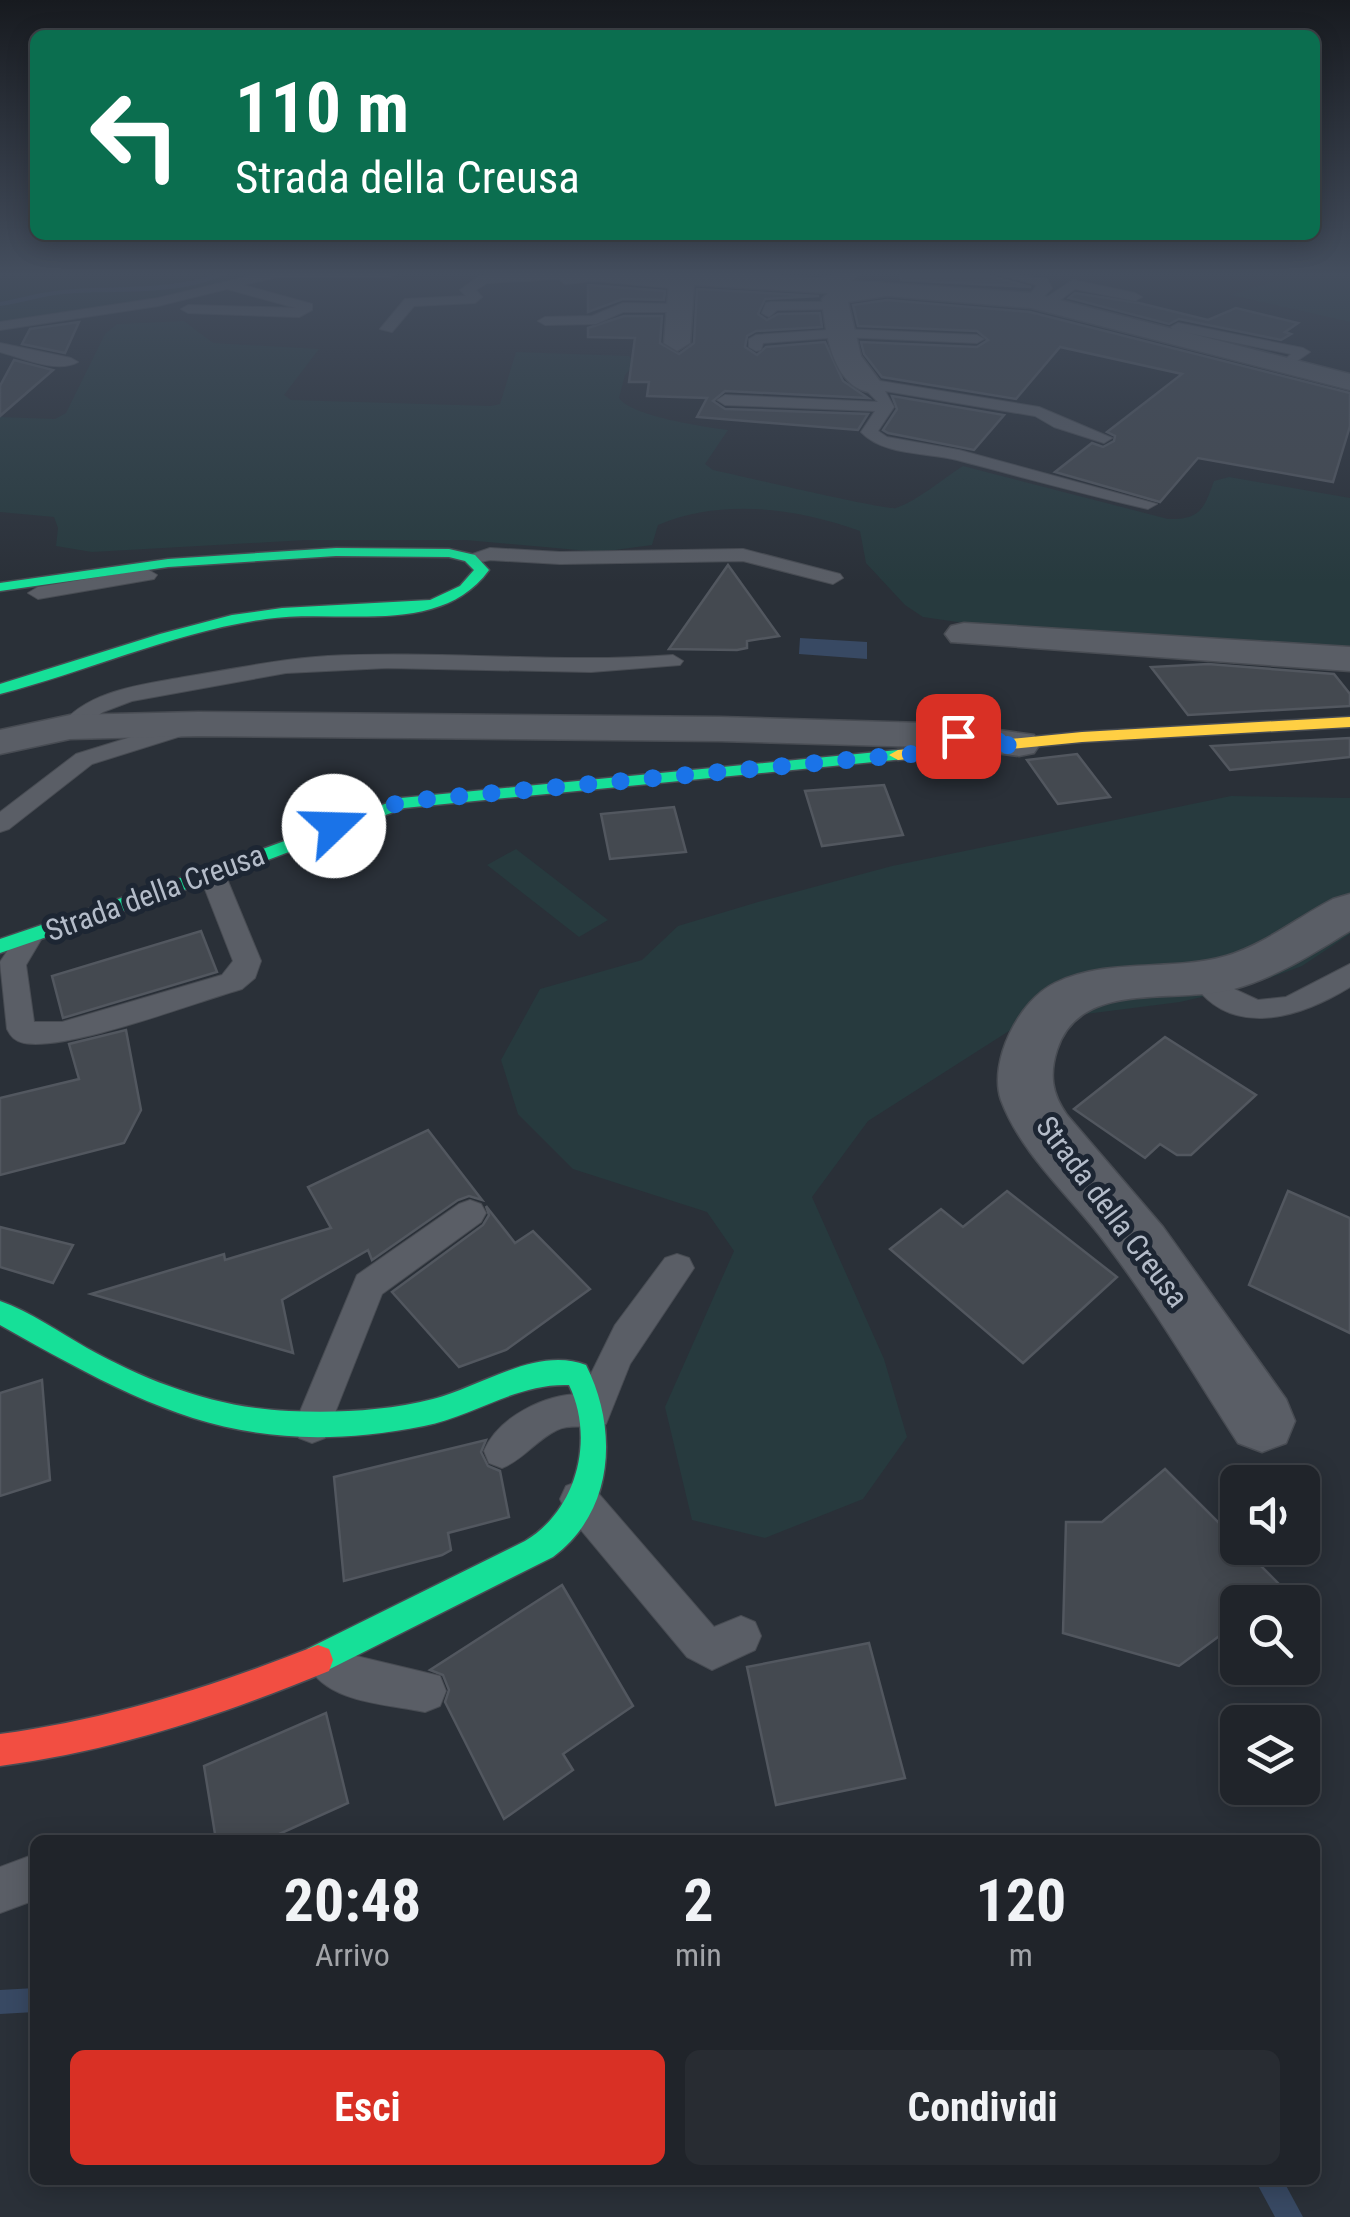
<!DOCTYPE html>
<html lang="it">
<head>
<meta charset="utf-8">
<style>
  body { margin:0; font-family:"Roboto Condensed",sans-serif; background:#282c32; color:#f1f3f6; height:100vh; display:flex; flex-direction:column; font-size:38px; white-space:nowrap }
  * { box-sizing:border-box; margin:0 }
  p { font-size:32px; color:#a2a4a8 }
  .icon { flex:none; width:55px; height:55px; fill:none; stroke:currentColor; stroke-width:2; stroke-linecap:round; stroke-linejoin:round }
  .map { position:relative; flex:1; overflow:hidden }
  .details { position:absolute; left:30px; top:1835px; width:1290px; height:350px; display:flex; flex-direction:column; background:#20242a; border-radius:15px; box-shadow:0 5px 25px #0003,0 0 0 2px #3d4147 }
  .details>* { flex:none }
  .top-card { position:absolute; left:30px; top:30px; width:1290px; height:210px; border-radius:15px; box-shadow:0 5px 25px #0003,0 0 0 2px #3d4147; background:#0b6e4f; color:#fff; overflow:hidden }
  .tools { position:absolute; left:1220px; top:1465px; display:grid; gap:20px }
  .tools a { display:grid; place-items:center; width:100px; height:100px; border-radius:15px; background:#20242a; box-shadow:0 5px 25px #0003,0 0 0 2px #3d4147; font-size:50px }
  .pin { position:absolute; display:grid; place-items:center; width:85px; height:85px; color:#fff; margin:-42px; border-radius:20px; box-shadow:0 5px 15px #0006 }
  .me { position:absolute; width:110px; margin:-55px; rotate:69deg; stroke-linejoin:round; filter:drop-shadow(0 0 8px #0008) }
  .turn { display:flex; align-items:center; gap:35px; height:210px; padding:0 40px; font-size:45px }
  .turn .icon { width:130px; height:130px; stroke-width:2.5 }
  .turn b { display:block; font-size:70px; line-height:85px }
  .eta { display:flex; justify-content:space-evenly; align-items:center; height:170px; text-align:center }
  .eta b { font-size:60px; font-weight:700; line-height:70px }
  .primary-button { display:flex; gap:20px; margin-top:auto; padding:20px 40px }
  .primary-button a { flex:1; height:115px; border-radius:15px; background:#d93025; color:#fff; font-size:40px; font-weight:700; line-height:115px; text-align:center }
  .primary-button a+a { background:#282c32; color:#f1f3f6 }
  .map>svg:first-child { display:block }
  .green { fill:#273a3e }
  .water { fill:#384963 }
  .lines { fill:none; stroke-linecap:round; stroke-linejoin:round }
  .stream { fill:#384963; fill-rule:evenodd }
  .building { fill:#444950; stroke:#52575f; stroke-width:2.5 }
  .lane-casing { stroke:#484c53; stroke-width:2 }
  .street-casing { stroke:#484c53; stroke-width:3 }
  .fast-casing { stroke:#484c53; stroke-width:3 }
  .slow-casing { stroke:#484c53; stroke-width:3 }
  .jam-casing { stroke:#484c53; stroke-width:3 }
  .lane { fill:#5a5e66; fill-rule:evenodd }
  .street { fill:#5a5e66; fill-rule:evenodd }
  .fast { fill:#16e098; fill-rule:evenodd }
  .slow { fill:#ffcf43; fill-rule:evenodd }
  .jam { fill:#f24e42; fill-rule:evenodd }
  .route { stroke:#1a73e8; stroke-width:18; stroke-dasharray:0 32.4 }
  .labels { text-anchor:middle; stroke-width:10; stroke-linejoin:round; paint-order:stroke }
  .street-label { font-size:30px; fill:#b4bcc9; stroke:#1d2633 }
</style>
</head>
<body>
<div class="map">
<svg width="1350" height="2217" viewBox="0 0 1350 2217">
  <rect width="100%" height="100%" fill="#2a3038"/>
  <!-- green -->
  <g class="green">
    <polygon points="0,273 76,273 120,280 178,273 365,273 328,280 262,279 167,304 0,323"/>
    <polygon points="1300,273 1350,273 1350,322 1231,295"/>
    <path d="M184,321L213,343L319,349L284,395L291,400L491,406L500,404L516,352L629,356L635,364L625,375L619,398C631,416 704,427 728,430L705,464L713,470C737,475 887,511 896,508C919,500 942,479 963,466L1168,519C1200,520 1204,509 1214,481L1229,477L1350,498V649L992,627L923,617L905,605L866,563L860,531C797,508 722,498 658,525L652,545L600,552L465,540H306L92,552L56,546L58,528L54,517L0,512V417L55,419L66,413L105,334L117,324Z"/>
    <polygon points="1231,796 1350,798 1350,934 1302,966 1245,987 1180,1002 1023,1022 868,1121 812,1197 884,1359 907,1437 863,1499 765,1538 692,1520 665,1407 734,1251 707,1212 573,1169 518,1114 501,1060 540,989 642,960 678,926 758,902 892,866"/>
    <polygon points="516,849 608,920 579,937 487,865"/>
  </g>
  <!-- water -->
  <polygon class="water" points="800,638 867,642 867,659 799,654"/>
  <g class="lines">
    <!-- stream -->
    <g class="stream">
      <path d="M220,273H228C178,298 117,289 63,294C42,296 21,303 0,306V302C21,298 41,292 62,290C116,285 168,291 220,273Z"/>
      <polygon points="35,1988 35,2012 0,2014 0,1990"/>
      <polygon points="1255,2180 1283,2180 1303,2217 1275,2217"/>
    </g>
  </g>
  <!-- building -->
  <g class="building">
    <polygon points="900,273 979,273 1031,287 901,280"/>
    <polygon points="588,285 665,291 664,300 623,299 588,312"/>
    <polygon points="697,289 819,296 765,299 758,314 767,320 778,314 820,313 822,327 756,331 747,336 745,347 757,355 766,347 825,342 843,381 868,398 725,391 713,401 725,409 868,414 858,430 697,417 707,398 647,396 649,382 629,382 635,338 588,337 588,328 624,316 662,316 660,343 679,354 694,343"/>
    <polygon points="1075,293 1139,303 1208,320 1236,308 1298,323 1285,332 1291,334 1281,340 1179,319 1169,324 1069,298"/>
    <polygon points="887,300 1030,312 1350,393 1350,426 1333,482 1198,458 1160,502 1055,472 1092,443 1103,447 1114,441 1115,436 1107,432 1182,374 1060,347 1016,399 882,377 864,354 861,342 977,347 988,340 977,331 858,326 853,305"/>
    <polygon points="79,322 65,353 22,344 30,329"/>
    <polygon points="14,360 53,370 0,416 0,386"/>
    <polygon points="892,396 1004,415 974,450 888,433 883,430 897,409"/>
    <polygon points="728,565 779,636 747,641 747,648 737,650 669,649"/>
    <polygon points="1208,664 1334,674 1350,694 1350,706 1188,715 1151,667"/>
    <polygon points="1350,738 1350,757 1230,770 1211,746"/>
    <polygon points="1077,754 1110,797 1058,804 1027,760"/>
    <polygon points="884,785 903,835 822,846 805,791"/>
    <polygon points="674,807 686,852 610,859 601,814"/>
    <polygon points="201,931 217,972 63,1018 52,976"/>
    <polygon points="126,1030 141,1110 124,1143 0,1175 0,1098 79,1079 69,1044"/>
    <polygon points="1165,1037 1256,1095 1191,1155 1177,1155 1160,1144 1145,1158 1074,1109"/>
    <polygon points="428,1130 482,1200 469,1196 458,1200 372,1260 368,1250 282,1300 293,1353 91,1294 224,1254 225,1260 331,1228 308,1187"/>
    <polygon points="1007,1191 1117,1277 1023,1363 890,1249 941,1209 963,1227"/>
    <polygon points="1288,1191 1350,1218 1350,1333 1249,1285"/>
    <polygon points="486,1206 515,1243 533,1231 590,1289 506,1350 459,1367 392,1292 483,1225 489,1215"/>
    <polygon points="0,1227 73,1245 53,1283 0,1267"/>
    <polygon points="42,1380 50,1480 0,1496 0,1393"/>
    <polygon points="486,1440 481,1452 488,1466 500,1471 509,1517 448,1533 451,1550 442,1555 344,1581 334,1477"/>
    <polygon points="1165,1469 1238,1542 1238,1548 1243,1548 1282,1587 1262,1602 1238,1602 1238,1622 1179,1666 1063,1633 1066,1522 1102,1522"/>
    <polygon points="562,1585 633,1706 563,1754 573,1770 504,1819 445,1702 449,1690 443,1675 430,1670"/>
    <polygon points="869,1643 905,1778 776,1805 747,1667"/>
    <polygon points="326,1713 348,1803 266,1840 216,1840 204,1766"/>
  </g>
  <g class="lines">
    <!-- lane casing -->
    <g class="lane-casing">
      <g id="lane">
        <polygon points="262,273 397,273 390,277 278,277 243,285 312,304 312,310 299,317 188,313 181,309 188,305 296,308 227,289 158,306 0,330 0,322 158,298"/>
        <polygon points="524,273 592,273 681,281 688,285 681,289 594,281 565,284 559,279 487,283 476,290 482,297 475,303 414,306 392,332 380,329 405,299 466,296 460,290 479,276"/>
        <polygon points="847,273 861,273 849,283 795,287 788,283"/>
        <polygon points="994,273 1047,279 1052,288 1037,304 1027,304 1025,301 1037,285"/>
        <polygon points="1073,280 1135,293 1142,297 1135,301 1075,289 1051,307 1041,307 1041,301"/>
        <polygon points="835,302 842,306 840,309 777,310 769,317 762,313 766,303 771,302"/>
        <polygon points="623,303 679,304 686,308 679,312 623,312 596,324 545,325 538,321 545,317 592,316"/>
        <polygon points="1178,323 1303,348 1310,352 1287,368 1280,364 1291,354 1173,330 1171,327"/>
        <polygon points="842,329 977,335 984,339 977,343 842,337 763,343 761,350 756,351 749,347 749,339 756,335"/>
        <path d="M0,343L71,358L78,362C58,374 22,358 0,352Z"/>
        <path d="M868,379L1039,407L1112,438L1104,443L1054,427L1035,416L885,391L894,407L878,431L887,437L959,450L1157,504L1148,509C1084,494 1021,477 957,460C926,452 884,456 861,432L875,411L725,405L717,400L725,395L878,402L860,384Z"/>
        <polygon points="490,548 560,552 743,549 840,574 843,578 833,584 743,561 560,564 490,560 470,564 461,558"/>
        <polygon points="147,569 157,575 154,579 38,599 28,593 38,587"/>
        <path d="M673,655L683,661L680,665L591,672L387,668L286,673L132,701L103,712L70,734L59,727C88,690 141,685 184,677C232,669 280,659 328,656C443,650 558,664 673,655Z"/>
        <polygon points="186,720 197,727 194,732 92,764 9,829 0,832 0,812 76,754"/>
        <path d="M212,866L225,874L261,961L255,978L242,989C193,1003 69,1051 24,1043C15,1041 11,1037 7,1029L0,962L20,932H38L42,938L26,965L34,1022H62L222,975L233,961L199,874Z"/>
        <path d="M1350,964V987C1300,1018 1228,1041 1190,978L1194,971L1204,968L1214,971L1232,988L1258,1000L1286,997Z"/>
        <polygon points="470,1200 481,1204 486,1213 481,1222 382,1294 325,1438 312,1443 299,1438 294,1426 357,1275 459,1204"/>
        <path d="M677,1254L689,1258L694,1268L630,1364L606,1424C590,1430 572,1423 557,1430C536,1440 523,1460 502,1468L489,1463L484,1451C498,1417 545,1394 581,1394L615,1325L665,1258Z"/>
        <polygon points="579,1481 592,1486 714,1627 741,1616 755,1622 761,1636 755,1650 712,1670 687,1657 566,1512 560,1499 566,1486"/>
        <path d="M329,1643L352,1655L440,1676L446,1691L440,1706L425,1712C388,1704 325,1703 308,1664L314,1649Z"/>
        <polygon points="35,1854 35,1900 0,1913 0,1867"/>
      </g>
    </g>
    <!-- street casing -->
    <g class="street-casing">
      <g id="street">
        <path d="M608,273H737L1032,293L1350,374V390L1031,308L887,296L848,302L861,356L882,384L878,390L868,392C832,384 825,330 822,299L828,293L694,285L690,343L677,351L664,343L669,283L620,280Z"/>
        <polygon points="964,623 1350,647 1350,671 951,642 945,634 951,626"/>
        <polygon points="198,712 720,717 958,724 1034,735 1040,744 1034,753 1019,756 958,748 720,741 198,736 70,739 0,754 0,730 70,715"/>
        <path d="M1350,894V931C1312,954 1277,977 1234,989C1176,1005 1080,978 1057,1050C1049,1075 1052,1094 1067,1115L1163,1227L1286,1399L1295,1421L1286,1443L1262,1452L1238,1443C1194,1375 1153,1305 1104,1241C1070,1196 1021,1154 1001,1100C988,1062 1019,1000 1055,983C1110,957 1170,972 1226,956C1264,945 1298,917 1333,899Z"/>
      </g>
    </g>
    <!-- fast casing -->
    <g class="fast-casing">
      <g id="fast">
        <path d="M336,548L449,549L475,555L489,570C440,638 338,608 266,619C174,632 89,671 0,694V684L160,634L232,615L282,608L430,600L460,586L474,570L465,561L449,557L336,556L168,567L0,591V583L168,559Z"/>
        <polygon points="898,750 907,755 904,759 404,808 236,872 0,953 0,939 222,864 401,798"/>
        <path d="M0,1301C31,1312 59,1332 87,1348C150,1383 217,1408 289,1411C337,1413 386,1411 433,1399C480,1387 537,1346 586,1365C618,1428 615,1511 553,1557L318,1675L307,1671L303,1660L307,1649L525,1541C577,1510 595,1439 569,1385C517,1383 474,1416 424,1426C245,1461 151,1410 0,1325Z"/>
      </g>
    </g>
    <!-- slow casing -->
    <g class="slow-casing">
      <polygon id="slow" points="1350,717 1350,727 1082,742 898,760 889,755 898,750 1082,732"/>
    </g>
    <!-- jam casing -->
    <g class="jam-casing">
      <path id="jam" d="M318,1645L329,1649L333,1660L329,1671C222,1715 115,1751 0,1766V1734C111,1719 214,1686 318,1645Z"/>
    </g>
    <!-- lane -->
    <use href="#lane" class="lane"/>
    <!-- street -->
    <use href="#street" class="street"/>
    <!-- fast -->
    <use href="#fast" class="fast"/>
    <!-- slow -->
    <use href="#slow" class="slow"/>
    <!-- jam -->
    <use href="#jam" class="jam"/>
  </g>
  <!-- sky -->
  <linearGradient id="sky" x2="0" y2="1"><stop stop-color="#171a1f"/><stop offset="0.47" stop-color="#444e5e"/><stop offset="1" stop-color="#444e5e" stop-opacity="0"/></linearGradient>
  <rect width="1350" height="583" fill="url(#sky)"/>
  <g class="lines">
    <!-- route -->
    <polyline class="route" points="334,826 390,805 419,800 1019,744 958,736"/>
  </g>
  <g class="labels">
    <!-- street labels -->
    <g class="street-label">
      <text transform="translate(155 893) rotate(-20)" y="10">Strada della Creusa</text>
      <text transform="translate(1112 1212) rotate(53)" y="10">Strada della Creusa</text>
    </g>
  </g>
</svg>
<div class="tools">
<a><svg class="icon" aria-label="sound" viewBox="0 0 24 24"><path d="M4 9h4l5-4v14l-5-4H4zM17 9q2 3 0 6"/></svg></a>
<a><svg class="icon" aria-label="search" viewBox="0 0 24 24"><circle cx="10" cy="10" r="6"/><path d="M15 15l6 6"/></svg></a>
<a><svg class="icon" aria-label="layers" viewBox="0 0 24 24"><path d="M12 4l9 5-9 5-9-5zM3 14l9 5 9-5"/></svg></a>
</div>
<div class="pin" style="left:958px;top:736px;background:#d93025"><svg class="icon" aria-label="arrive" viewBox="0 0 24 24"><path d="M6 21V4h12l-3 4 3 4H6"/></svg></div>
<svg class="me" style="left:334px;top:826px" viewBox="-20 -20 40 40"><circle r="19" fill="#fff"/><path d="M0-13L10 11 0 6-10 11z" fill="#1a73e8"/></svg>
<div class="top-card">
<div class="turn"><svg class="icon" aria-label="left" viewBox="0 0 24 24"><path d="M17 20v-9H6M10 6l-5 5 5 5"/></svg><div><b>110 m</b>Strada della Creusa</div></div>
</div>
<section class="details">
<div class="eta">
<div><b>20:48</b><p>Arrivo</p></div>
<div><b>2</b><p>min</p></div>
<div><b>120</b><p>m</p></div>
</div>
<div class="primary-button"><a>Esci</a><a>Condividi</a></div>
</section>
</div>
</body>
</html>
